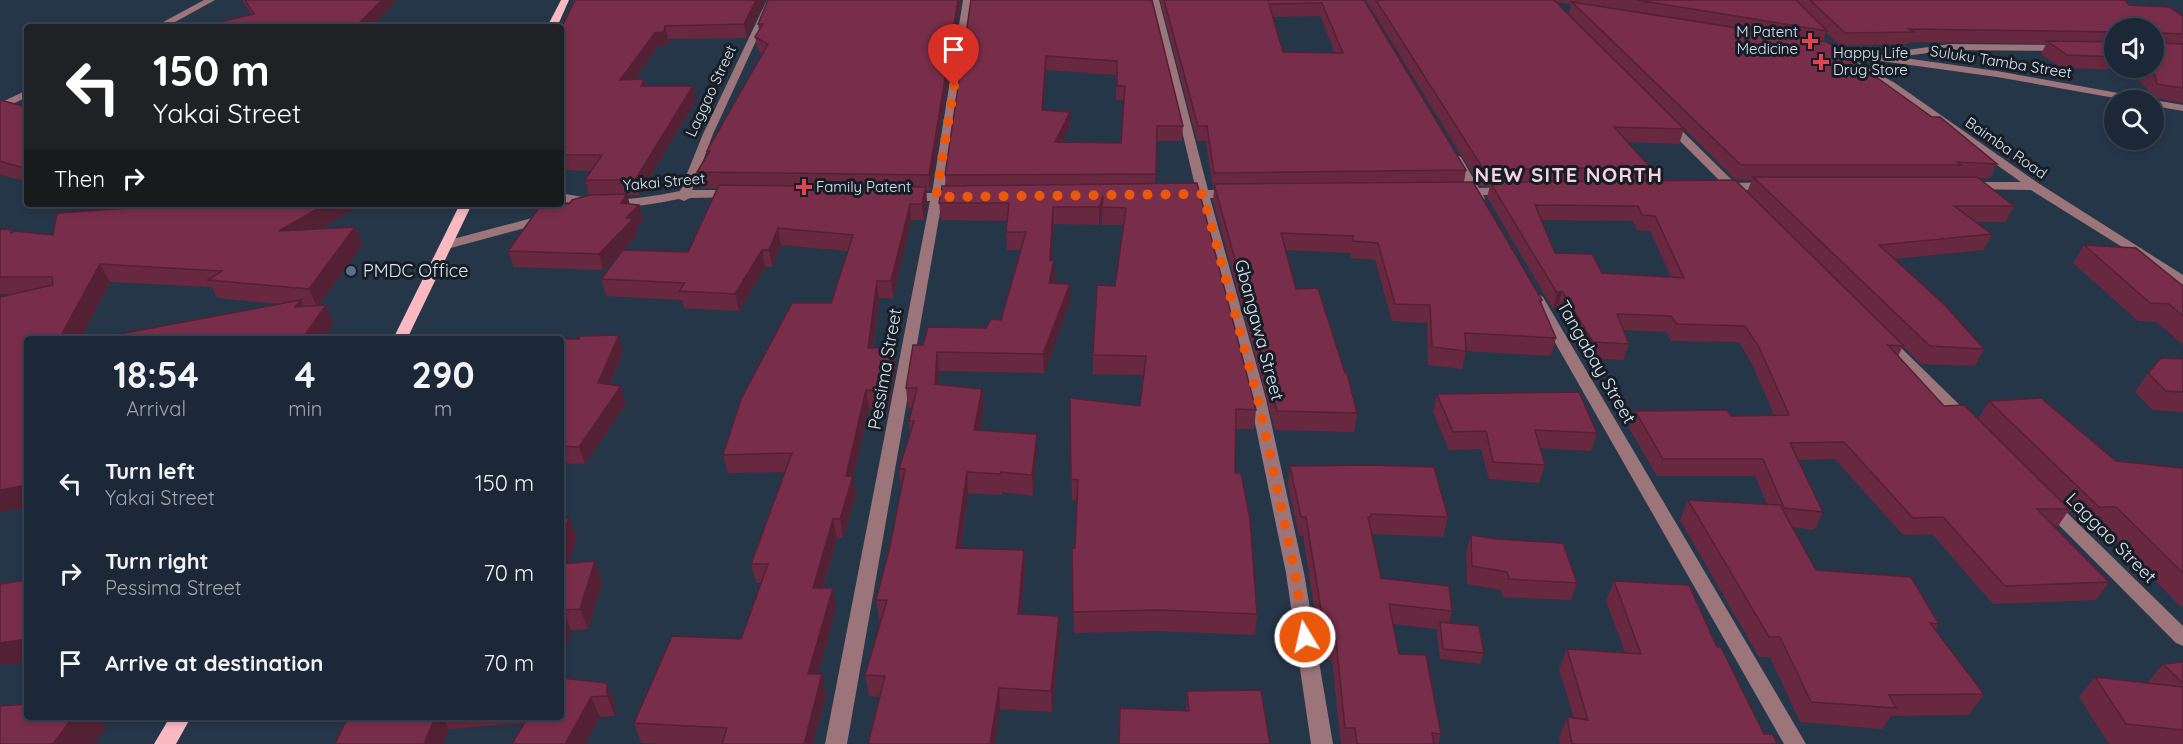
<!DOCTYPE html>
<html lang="en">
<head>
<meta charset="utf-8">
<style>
  body { margin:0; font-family:Quicksand,sans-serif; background:#293442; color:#f1f3f6; height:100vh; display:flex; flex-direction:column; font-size:22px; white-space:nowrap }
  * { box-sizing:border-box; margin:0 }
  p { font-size:20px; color:#a0a6ad }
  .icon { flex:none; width:33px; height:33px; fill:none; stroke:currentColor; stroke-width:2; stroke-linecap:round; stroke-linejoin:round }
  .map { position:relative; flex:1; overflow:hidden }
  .panel { position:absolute; left:24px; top:336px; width:540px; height:384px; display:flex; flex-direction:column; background:#1c2837; border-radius:6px; box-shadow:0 3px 9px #0003,0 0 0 2px #3a4452 }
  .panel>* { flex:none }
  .guide { position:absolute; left:24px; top:24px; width:540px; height:183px; border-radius:6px; box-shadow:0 3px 9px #0003,0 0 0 2px #3a4452; background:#202124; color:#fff; overflow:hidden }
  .controls { position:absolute; left:2104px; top:18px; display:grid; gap:12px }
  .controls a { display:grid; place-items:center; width:60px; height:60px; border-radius:50%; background:#1c2837; box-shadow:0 3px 9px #0003,0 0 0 2px #3a4452; font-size:30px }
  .pin { position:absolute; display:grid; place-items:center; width:51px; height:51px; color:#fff; margin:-62px -26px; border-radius:50% 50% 50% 0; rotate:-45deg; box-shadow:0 0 6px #0007 }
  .pin .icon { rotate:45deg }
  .me { position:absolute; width:66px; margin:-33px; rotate:351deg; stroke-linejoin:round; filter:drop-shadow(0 0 4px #0008) }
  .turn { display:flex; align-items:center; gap:21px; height:126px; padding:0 30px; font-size:27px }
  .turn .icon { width:78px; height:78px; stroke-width:2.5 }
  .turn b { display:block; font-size:42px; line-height:51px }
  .then { display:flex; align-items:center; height:57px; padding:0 30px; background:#0003; gap:12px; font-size:22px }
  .eta { display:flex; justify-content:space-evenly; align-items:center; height:102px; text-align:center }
  .eta b { font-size:36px; font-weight:800; line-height:42px }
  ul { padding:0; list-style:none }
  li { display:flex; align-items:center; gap:18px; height:90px; padding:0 30px }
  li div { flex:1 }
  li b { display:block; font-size:22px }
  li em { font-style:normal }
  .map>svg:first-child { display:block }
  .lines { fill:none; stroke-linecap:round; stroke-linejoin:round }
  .minor { fill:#9b757a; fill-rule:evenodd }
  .major { fill:#f8b9c1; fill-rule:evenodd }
  .wall { fill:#672840; fill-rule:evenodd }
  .shaded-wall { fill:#542034 }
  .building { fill:#782e4a; stroke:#542034; stroke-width:1.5; fill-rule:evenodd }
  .route { stroke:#ea580c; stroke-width:10; stroke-dasharray:0 18 }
  .health-dot { fill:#e0444e; stroke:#161d25; stroke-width:2 }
  .service-dot { fill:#5c6f8a; stroke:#161d25; stroke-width:2 }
  .labels { text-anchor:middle; stroke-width:6; stroke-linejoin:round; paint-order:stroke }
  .far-poi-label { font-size:15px; fill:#dbe5f2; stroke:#161d25; text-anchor:start }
  .far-street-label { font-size:15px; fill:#dbe5f2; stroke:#161d25 }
  .poi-label { font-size:18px; fill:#dbe5f2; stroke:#161d25; text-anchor:start }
  .street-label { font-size:18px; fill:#dbe5f2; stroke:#161d25 }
  .far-district-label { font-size:20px; font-weight:bold; letter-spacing:1.5px; fill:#f5d3df; stroke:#161d25 }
</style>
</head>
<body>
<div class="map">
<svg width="2183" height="744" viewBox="0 0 2183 744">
  <rect width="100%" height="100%" fill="#263649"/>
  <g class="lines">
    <!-- minor -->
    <g class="minor">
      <polygon points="204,0 215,0 166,27 154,27"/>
      <path d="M767,0H775L713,134L692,190H733L737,191V197L690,198L684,201L679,199C634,208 607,211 561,201V193C607,203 635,200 680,191L703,134Z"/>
      <polygon points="963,0 971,0 944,193 961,193 967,197 961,201 942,201 847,744 825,744 930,201 907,201 901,197 907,193 932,193"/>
      <polygon points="1151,0 1159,0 1208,190 1234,190 1240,194 1234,198 1210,198 1266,399 1304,573 1333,744 1311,744 1286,573 1250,399 1198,198 1180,198 1174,194 1180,190 1196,190"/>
      <polygon points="1950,44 2063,45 2068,48 2063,51 1950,50 1897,57 1997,71 2140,97 2145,100 2126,100 1997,77 1823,53 1818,50 1823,47 1889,56 1890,53 1893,52"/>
      <polygon points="1850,61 1856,61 1895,83 2038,183 2183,275 2183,285 2031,190 1965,189 1963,186 1969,182 2021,182 1887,87 1850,65"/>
      <polygon points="27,90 27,97 0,110 0,103"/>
      <polygon points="2151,100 2154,100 2183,105 2183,111 2154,106 2154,100"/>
      <polygon points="1668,120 1672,121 1735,183 1768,182 1774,186 1768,190 1741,190 1740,194 1736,195 1729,190 1716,190 1716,184 1722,183 1664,125 1664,121"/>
      <polygon points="1455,154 1461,157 1479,188 1507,187 1513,191 1507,195 1483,195 1485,199 1479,203 1475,202 1471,195 1455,195 1455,189 1467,188 1449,157"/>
      <polygon points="547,214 551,215 553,218 551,221 447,249 441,245 442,242"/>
      <polygon points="1536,293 1543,297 1806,744 1784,744 1529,297"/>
      <polygon points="1886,337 1891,338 1971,416 1973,420 1971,424 1959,424 1881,344 1879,341 1881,338"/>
      <polygon points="2049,499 2055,501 2183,626 2183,646 2176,643 2043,509 2040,505 2043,501"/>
    </g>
    <!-- major -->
    <g class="major">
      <polygon points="561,0 569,0 557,27 547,27"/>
      <polygon points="460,204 472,204 407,339 393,339"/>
      <polygon points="170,717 191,717 176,744 154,744"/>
    </g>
  </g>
  <!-- wall -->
  <g class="wall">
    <polygon points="242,0 394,0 395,2 371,27 208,27 207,25 252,15"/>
    <polygon points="575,0 765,0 747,38 668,39 667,45 658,46 634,80 644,79 646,86 696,100 639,195 627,195 629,204 643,220 636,228 638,234 603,270 514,267 508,251 569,204 589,195 585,180 592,171 561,170 561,29"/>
    <polygon points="961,0 930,191 926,191 927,203 924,220 911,220 893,298 879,298 873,348 894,347 896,365 888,408 869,409 853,477 856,495 843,538 837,538 823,588 836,608 818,674 826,694 813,744 665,744 641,743 634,723 741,639 761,583 756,583 751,564 785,472 728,473 723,455 831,303 848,251 781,245 772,267 765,267 739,311 684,308 682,300 606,296 601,279 688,252 718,188 701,188 697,172 707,155 707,151 763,54 758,51 755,37 759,31 758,24"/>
    <path d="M971,0H1152L1183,126L1182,141H1157L1155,183L1256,410L1254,429H1235V473L1257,614L1255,635L1157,631L1074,633L1072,548H1075L1077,500H1072L1070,398L1140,406L1143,375L1093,374V355L1115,286L1123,225H1102V215L1099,225L1054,224L1051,260L1055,279L1054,283L1070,284V302L1044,373L939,371L938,384L982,389L984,408L980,430L1037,454L1033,496L1002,492V495L968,493L961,548L1024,550L1025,570L1021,615L1059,616L1060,637L1052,712L1000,709L995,744H868L880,697L869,696L865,675L881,621H879L876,600L890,546L901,487L899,469L910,433L909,421L912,408H908L906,388L923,345L986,328L1001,320L1021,250H1007L1006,232L1007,221L941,220L939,203L946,186L945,175ZM1046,70L1116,75V100H1124L1121,143L1062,142L1070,126L1043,110Z"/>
    <path d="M1160,0H1364L1466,170L1464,182L1542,300L1541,303L1556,338L1551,356L1466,351L1462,369L1428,365L1427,323L1392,321L1375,260L1351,258L1350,253L1286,250L1296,289L1357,413L1354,432L1275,430L1213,200L1214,189H1213L1206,141H1197ZM1320,16L1335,53L1283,52L1273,17Z"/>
    <path d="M1366,0H2125L2129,5L2183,16V103L2149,97L2147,88L2127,70L2061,68L2041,54L2046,44L1909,42L1908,44L1840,46L1826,32L1823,42L1997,164L1990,178H1978L2014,206L2006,222H1976L1992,234L1984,250L1894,259L1984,349L1975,366L1921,364L1903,346L1898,356L1944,406L1978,419L1989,401L2116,461L2183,468V606H2180L2102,526H2085L2069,510L2058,526H2054L2109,582L2096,600L1993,604L1932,534L1903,535L1835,459L1798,460L1823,512L1814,530L1793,527L1816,570L1939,624L1935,630L1984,694L1969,715L1891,716L1882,729L1800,722L1770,657H1759L1680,520L1688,500L1767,504L1755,476H1657L1629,428L1635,411L1731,416L1774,415L1752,364L1739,342L1671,341L1666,332L1623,330L1629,344L1623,360L1588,358L1558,307L1553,309L1487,197L1490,186H1480ZM1556,2L1571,4L1569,14L1736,180H1752L1747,192L1645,181L1650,167L1628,142L1679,144L1684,129ZM2115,28H2154V68H2115ZM1541,220L1633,221L1637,230L1650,231L1671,277L1602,273L1555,253Z"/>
    <polygon points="0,100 27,107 27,182 2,175 0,176"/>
    <polygon points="102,204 362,204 320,229 355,227 363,244 318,306 334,323 280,304 217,298 212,287 110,282 80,339 27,339 27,507 0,512 0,297 11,294 0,294 0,229 11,230 13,232 53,235 119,209"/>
    <polygon points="2084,245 2183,286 2183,345 2157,322 2138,321 2073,263"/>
    <polygon points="561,339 579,339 623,351 610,384 626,403 585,464 561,463"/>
    <polygon points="2183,359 2183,412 2153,410 2135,392 2148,373"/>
    <polygon points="1437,394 1597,433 1591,451 1540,448 1545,465 1539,483 1489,479 1481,449 1449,450 1433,412"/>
    <polygon points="1290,466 1448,517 1443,537 1372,534 1381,578 1452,611 1449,623 1484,653 1480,664 1440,659 1437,632 1438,629 1393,624 1399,654 1441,734 1438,744 1341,744 1332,660 1322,659 1303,536 1299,536 1288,485"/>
    <polygon points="561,518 577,537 568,563 595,561 602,581 588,629 571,630 561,663"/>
    <polygon points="1471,535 1577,583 1571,600 1503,597 1501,590 1467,584 1466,553"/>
    <polygon points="1614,581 1717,647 1764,734 1778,744 1560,744 1559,738 1567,717 1574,718 1559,669 1567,649 1625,652 1606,601"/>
    <polygon points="2183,662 2183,744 2109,744 2079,697 2095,677 2147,683 2163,664"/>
    <polygon points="607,683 615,703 615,716 600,717 585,744 512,744 524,723 449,729 443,744 335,744 348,717 561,717"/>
    <polygon points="1187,691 1270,744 1186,711"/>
  </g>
  <!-- shaded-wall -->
  <g class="shaded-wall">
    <polygon points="382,0 394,0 395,2 371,27 355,27"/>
    <polygon points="756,0 765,0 747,38 744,24"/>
    <polygon points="958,0 961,0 930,191 929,175"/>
    <polygon points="665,26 668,39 667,45 658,46 624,94 620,80 655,33"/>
    <polygon points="1046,56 1046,70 1042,124 1042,110"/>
    <polygon points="644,79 647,94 641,86"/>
    <polygon points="693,86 696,100 639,195 635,180"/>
    <polygon points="1070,112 1070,126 1055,157 1055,142"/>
    <polygon points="926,187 927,203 924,220 922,204"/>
    <polygon points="627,194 631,209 621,203"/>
    <polygon points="1103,196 1102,215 1099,225 1099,207"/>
    <polygon points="326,204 362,204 288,248 279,231"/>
    <polygon points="910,204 911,220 893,298 891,281"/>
    <polygon points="639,205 643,220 636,228 638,234 603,270 599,254 626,218"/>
    <polygon points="1053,207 1054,224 1050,279 1050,260"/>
    <polygon points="355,227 363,244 317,307 309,289"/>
    <polygon points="778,228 781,245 772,267 769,250"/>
    <polygon points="762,250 765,267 739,311 735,294"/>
    <polygon points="1054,260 1055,279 1050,301 1049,283"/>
    <polygon points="100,264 110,282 80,339 59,339"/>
    <polygon points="877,281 879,298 870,366 868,348"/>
    <polygon points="1070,284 1070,302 1044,373 1043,354"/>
    <polygon points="1562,291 1558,307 1553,309 1557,293"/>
    <polygon points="301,300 309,318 295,307"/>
    <polygon points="326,305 334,323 323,339 302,339"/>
    <polygon points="619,335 623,351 603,400 598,383"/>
    <polygon points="894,347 896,365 888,408 885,390"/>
    <polygon points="937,352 939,371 937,403 935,384"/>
    <polygon points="621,386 626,403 585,464 579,447"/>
    <polygon points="982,389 984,408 976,450 974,430"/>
    <polygon points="866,390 869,409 853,477 856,495 843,538 840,519 846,476"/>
    <polygon points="1037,434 1037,454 1033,496 1032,475"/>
    <polygon points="967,472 968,493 958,568 956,548"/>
    <polygon points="27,485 27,507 0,512 0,490"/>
    <polygon points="569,518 577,537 562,584 561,543"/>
    <polygon points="833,519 837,538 817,607 813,588"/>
    <polygon points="1024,550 1025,570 1019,635 1018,614"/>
    <polygon points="595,561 602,581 588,629 580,609"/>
    <polygon points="833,588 836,608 813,693 808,674"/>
    <polygon points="563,610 571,630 561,663 561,617"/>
    <polygon points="1059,616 1060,637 1052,712 1051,691"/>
    <polygon points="27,639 27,661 0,665 0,643"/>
    <polygon points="822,674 826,694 813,744 804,744"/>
    <polygon points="607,683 615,703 615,716 607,696"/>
    <polygon points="999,688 1000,709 995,744 990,744"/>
    <polygon points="591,697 600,717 585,744 565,744"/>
    <polygon points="73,717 97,717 106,728 95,744 53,744"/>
    <polygon points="435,717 442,717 449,729 443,744 424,744"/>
  </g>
  <!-- building -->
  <g class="building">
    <polygon points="245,0 382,0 355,27 210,27 207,25 254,14"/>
    <polygon points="575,0 756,0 744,24 665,26 664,32 655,33 620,80 644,79 641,86 693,86 635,180 585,180 602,155 561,155 561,29"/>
    <polygon points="768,0 958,0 929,175 697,172 710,151 707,151 768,44 755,37 763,24 758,24"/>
    <path d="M971,0H1152L1183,126H1157L1156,174L945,175ZM1046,56L1117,61V86H1125L1121,143L1055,142L1070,112L1042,110Z"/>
    <path d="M1164,0H1267L1268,1V0H1364L1466,170L1214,173L1207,126H1198ZM1322,3L1343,53L1283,52L1269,4Z"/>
    <polygon points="1376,0 1554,0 1684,129 1614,127 1650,167 1484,170"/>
    <polygon points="1637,0 1796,0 1827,31"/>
    <polygon points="1810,0 2125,0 2129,5 2169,7 2183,16 2183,34 2161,33 2159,35 2159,43 2183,44 2183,88 2157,84 2155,75 2146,68 2154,68 2154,28 2115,28 2115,32 1909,29 1914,32 1845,33"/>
    <polygon points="1572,2 1827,42 1932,117 1940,117 1997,164 1957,162 1961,165 1741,165"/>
    <polygon points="2047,41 2115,42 2115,57 2067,55"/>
    <polygon points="0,100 27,107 27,169 0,161"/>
    <polygon points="1753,177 1977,177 2014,206 1954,206 1992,234 1879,245 1946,306 1984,349 1930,346"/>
    <path d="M1735,180L1904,346L1888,345L1944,406L1964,405L2069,509H2037L2109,582L2005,586L1943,517L1913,518L1844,442L1790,443L1823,512L1784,508L1763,459H1663L1635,411L1727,410L1731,416L1789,415L1759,347L1745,326L1677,324L1671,316L1617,314L1629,344L1593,342L1562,291L1557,293L1490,182ZM1535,205L1638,206L1642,215L1655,216L1684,278L1602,273L1592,254L1555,253Z"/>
    <polygon points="1473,182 1542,300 1540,301 1556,338 1465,333 1466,351 1432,347 1430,305 1395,304 1378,243 1353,241 1353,236 1281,233 1296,289 1318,288 1345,373 1347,373 1357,413 1277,411 1214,184"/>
    <polygon points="1197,183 1256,410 1236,409 1235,473 1241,473 1250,519 1257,614 1158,610 1073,612 1072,548 1075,548 1078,480 1071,479 1070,398 1140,406 1146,356 1093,355 1097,285 1115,286 1126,208 1102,207 1103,196 1099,207 1053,207 1050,260 1054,260 1049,283 1070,284 1043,354 937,352 935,384 982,389 974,430 1037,434 1032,475 1001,472 1001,474 967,472 956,548 1024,550 1018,614 1059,616 1051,691 999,688 990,744 868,744 885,676 865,675 887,600 876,600 890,546 905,469 899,469 914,421 909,421 917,388 906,388 913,345 923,345 928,327 986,328 991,319 1001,320 1026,232 1006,232 1009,203 939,203 942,186"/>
    <polygon points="719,185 926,187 922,204 910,204 891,281 877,281 868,348 894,347 885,390 866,390 846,476 853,476 840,519 833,519 813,588 833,588 808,674 822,674 804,744 722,744 727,728 634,723 672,636 741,639 768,564 751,564 792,453 723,455 741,399 792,303 831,303 853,235 778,228 769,250 762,250 735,294 679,291 685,283 601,279 623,250 688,252"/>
    <polygon points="627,194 621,203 639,205 626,218 633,219 599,254 508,251 538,209 557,204 569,204 572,200 590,195"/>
    <polygon points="151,204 326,204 279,231 355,227 309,289 208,280 222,271 100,264 59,339 27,339 27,485 0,490 0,297 53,285 52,277 0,277 0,229 11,230 11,233 15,231 53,235 57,213 159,206"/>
    <polygon points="2084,245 2136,248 2183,286 2183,316 2169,304 2150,303"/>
    <polygon points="301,300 295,307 326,305 302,339 100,339 125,333"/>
    <polygon points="619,335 598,383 621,386 579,447 561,446 561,339 579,339 580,336"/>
    <polygon points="2161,358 2183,359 2183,392 2166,391 2148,373"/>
    <polygon points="1579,392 1597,433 1535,430 1545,465 1493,462 1486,431 1453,432 1437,394"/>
    <polygon points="2041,398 2116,461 2183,468 2183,573 2116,507 2099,507 1989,401"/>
    <polygon points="1370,465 1434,467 1448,517 1371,514 1371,517 1368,517 1381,578 1449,586 1452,611 1389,604 1399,654 1426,655 1441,734 1432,733 1434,744 1357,744 1355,728 1345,728 1336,640 1326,640 1306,517 1301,517 1290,466"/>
    <polygon points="1688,500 1780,505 1816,570 1911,577 1939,624 1930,623 1984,694 1889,695 1896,708 1811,702 1780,637 1769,637"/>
    <polygon points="561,518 569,518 561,543"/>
    <polygon points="1471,535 1497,539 1563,543 1577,583 1509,579 1507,572 1472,566"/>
    <polygon points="595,561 580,609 563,610 561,617 561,564"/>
    <polygon points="27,580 27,639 0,643 0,584"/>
    <polygon points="1614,581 1689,585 1717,647 1721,647 1764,734 1772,734 1778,744 1572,744 1567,717 1588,720 1567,649 1641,654"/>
    <polygon points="1440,622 1479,626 1484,653 1443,649"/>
    <polygon points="2183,662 2183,683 2163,664"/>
    <polygon points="2095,677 2183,687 2183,730 2126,724"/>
    <polygon points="561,678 607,683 607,696 591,697 565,744 512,744 528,717 561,717"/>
    <polygon points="1261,690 1270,744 1119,744 1120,708 1189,711 1187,691"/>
    <polygon points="27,704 27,717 73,717 53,744 0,744 0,706"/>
    <polygon points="348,717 435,717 424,744 335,744"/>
  </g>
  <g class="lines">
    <!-- route -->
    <polyline class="route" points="954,86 936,197 1203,194 1258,399 1295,573 1305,637"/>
  </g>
  <!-- markers -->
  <g class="health-dot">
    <path d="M1807 32h6v6h6v6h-6v6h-6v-6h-6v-6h6z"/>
    <path d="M1818 53h6v6h6v6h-6v6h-6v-6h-6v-6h6z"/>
    <path d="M801 178h6v6h6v6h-6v6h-6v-6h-6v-6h6z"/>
  </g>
  <circle class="service-dot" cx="351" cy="271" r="6"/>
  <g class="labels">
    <!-- far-poi labels -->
    <g class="far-poi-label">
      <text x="1798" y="37" text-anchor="end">M Patent<tspan x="1798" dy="17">Medicine</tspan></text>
      <text x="1833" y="58">Happy Life<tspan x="1833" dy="17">Drug Store</tspan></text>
      <text x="816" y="192">Family Patent</text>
    </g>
    <!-- far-street labels -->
    <g class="far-street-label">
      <text transform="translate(2001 62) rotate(9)" y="5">Suluku Tamba Street</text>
      <text transform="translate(711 91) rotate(-65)" y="5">Laggao Street</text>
      <text transform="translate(2006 148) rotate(35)" y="5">Baimba Road</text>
      <text transform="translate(664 182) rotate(-5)" y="5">Yakai Street</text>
    </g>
    <!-- poi labels -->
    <g class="poi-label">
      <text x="363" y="277">PMDC Office</text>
    </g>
    <!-- street labels -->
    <g class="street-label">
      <text transform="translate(1259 330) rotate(75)" y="6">Gbangawa Street</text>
      <text transform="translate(1596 362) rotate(60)" y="6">Tangabay Street</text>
      <text transform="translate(885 369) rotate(-80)" y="6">Pessima Street</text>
      <text transform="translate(2111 538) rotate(45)" y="6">Laggao Street</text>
    </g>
    <!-- far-district labels -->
    <g class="far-district-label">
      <text x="1569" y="182">NEW SITE NORTH</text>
    </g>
  </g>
</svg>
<div class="controls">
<a><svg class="icon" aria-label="sound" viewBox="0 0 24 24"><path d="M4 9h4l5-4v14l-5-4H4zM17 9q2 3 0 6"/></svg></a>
<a><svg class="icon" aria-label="search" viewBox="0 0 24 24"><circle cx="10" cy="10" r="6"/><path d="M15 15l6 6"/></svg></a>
</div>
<div class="pin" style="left:954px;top:86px;background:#d93025"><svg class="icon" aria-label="arrive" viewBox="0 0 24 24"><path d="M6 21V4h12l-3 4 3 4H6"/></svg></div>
<svg class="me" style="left:1305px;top:637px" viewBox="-20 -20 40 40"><circle r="17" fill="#ea580c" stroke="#fff" stroke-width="3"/><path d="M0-11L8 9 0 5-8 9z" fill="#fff"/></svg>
<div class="guide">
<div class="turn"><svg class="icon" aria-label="left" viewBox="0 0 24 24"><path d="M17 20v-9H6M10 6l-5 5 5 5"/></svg><div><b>150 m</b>Yakai Street</div></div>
<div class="then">Then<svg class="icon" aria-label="right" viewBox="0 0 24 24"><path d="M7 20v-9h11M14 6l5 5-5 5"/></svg></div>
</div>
<section class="panel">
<div class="eta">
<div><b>18:54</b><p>Arrival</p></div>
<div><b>4</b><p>min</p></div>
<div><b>290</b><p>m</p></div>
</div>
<ul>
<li><svg class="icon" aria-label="left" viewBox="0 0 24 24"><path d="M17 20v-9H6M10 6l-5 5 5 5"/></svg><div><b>Turn left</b><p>Yakai Street</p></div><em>150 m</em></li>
<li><svg class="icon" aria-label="right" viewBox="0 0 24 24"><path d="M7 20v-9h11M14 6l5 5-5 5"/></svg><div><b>Turn right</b><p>Pessima Street</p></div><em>70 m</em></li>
<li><svg class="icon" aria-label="arrive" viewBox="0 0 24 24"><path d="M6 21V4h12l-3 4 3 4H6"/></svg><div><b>Arrive at destination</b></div><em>70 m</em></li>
</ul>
</section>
</div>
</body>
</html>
